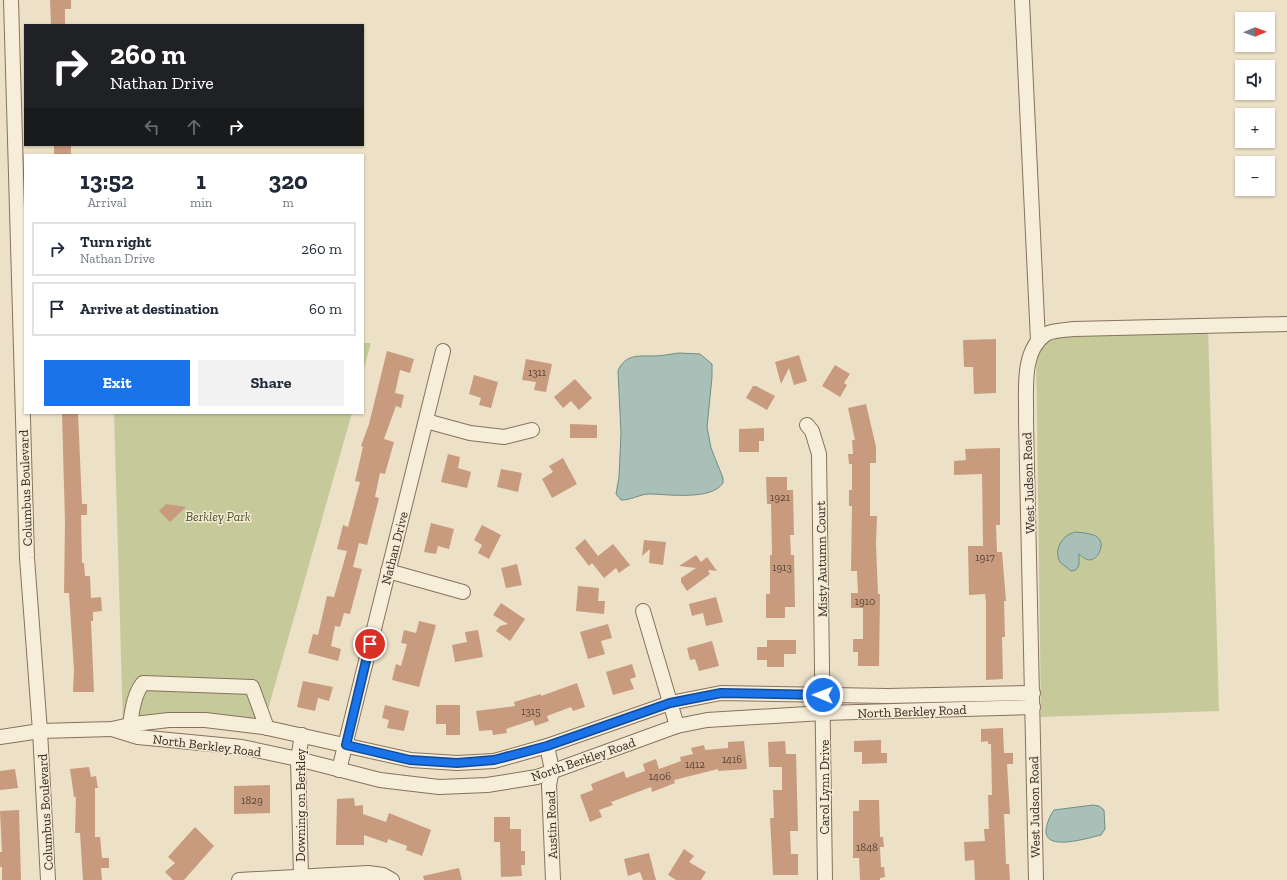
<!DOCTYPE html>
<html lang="en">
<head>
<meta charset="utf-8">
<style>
  body { margin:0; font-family:"Zilla Slab",serif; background:#f2f2f3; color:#1f2937; height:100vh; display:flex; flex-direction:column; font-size:15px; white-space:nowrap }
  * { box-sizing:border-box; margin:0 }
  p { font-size:13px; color:#747a83 }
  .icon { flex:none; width:22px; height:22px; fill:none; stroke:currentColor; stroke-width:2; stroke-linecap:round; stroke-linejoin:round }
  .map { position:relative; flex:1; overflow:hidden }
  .sheet { position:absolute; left:24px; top:154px; width:340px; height:260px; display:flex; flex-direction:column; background:#fff; border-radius:0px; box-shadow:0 1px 3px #0004 }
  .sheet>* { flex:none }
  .banner { position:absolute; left:24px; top:24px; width:340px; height:122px; border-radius:0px; box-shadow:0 1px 3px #0004; background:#202124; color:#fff; overflow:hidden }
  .needle { width:26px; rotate:89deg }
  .controls { position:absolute; left:1235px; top:12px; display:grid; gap:8px }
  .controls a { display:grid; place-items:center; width:40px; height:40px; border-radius:0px; background:#fff; box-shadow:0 1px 3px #0004; font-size:20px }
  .pin { position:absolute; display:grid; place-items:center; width:34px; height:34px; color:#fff; margin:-17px; border:2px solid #fff; border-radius:50%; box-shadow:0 1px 4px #0007 }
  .me { position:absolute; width:44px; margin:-22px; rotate:271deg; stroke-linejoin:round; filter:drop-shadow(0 0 3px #0008) }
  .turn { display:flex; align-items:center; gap:14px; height:84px; padding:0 20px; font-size:18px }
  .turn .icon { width:52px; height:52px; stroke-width:2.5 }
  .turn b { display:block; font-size:28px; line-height:34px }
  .lanes { display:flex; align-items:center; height:38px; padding:0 20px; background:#0003; justify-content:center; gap:20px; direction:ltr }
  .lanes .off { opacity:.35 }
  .eta { display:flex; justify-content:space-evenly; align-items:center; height:68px; text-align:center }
  .eta b { font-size:24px; font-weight:800; line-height:28px }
  .cta { display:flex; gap:8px; margin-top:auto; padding:8px 20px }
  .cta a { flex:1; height:46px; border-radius:0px; background:#1a73e8; color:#fff; font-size:16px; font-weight:800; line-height:46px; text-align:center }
  .cta a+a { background:#f2f2f3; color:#1f2937 }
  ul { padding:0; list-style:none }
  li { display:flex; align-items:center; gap:12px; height:54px; margin:0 8px 6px; padding:0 12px; border:2px solid #e0e1e3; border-radius:0px }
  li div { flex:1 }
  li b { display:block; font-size:15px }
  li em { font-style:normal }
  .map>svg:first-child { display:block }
  .green { fill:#c6ca9b }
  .water { fill:#a8c0b8; stroke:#6f8e85 }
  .building { fill:#c89b7f }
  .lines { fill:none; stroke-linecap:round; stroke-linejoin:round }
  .minor-casing { stroke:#87725d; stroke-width:16 }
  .minor { stroke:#f7eeda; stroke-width:14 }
  .route-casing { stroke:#114b97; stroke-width:10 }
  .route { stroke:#1a73e8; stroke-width:7 }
  .labels { text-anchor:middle; stroke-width:3; stroke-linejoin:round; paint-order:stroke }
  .number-label { font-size:11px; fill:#5c4738 }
  .street-label { font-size:13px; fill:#382b20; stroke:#f4ead6 }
  .park-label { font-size:13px; font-style:italic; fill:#4a5328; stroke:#f4ead6 }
</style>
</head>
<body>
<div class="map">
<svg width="1287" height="880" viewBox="0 0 1287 880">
  <rect width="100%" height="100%" fill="#ece0c7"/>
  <!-- green -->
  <g class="green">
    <polygon points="1208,326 1219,711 1041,717 1036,350 1050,337"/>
    <polygon points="363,343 371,343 363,372"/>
    <polygon points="114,413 352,413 263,727 123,726"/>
  </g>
  <!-- water -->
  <g class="water">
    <path d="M679,353L700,354L712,364V377L707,427L711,448L723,478V483C711,501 668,494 648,494C638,495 632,500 621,500L616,494L619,477L621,433L618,371C625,354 638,356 653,356C662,356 671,354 679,353Z"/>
    <path d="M1076,532C1083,533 1096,533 1100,540C1104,547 1097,560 1090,560C1085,560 1082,556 1079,554V565L1076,570L1071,571L1060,562C1053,549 1063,534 1076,532Z"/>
    <path d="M1093,805L1099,806L1104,810L1105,829L1101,835C1088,838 1044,852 1046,830C1047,823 1050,815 1054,810Z"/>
  </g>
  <!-- building -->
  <g class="building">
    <polygon points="50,0 71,0 71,9 65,9 65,25 51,25"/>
    <rect x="54" y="145" width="17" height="10"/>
    <polygon points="996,339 996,393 974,394 973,367 964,367 963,340"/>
    <polygon points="387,351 414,359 410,373 400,370 395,393 404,395 401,408 396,406 384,439 394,442 385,474 380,473 375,497 379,498 367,545 359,543 353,567 362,569 350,614 344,613 340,627 335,626 331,646 341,649 338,661 308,653 313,634 318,635 327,596 334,597 347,551 337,549 343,525 348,527 360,482 355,481 363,447 361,446 369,424"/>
    <polygon points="799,355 807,381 794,385 789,368 781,384 775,362"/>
    <polygon points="526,359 552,364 546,392 534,390 536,382 522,380"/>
    <polygon points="835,365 850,374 844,383 847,385 840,397 822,386"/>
    <polygon points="474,375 498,382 491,408 479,405 481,398 469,394"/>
    <polygon points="575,379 592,398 579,410 571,401 563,408 554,397"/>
    <polygon points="753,386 756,386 775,396 767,410 746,398"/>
    <polygon points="866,404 876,447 876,463 870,463 870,516 877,516 876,544 878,594 880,594 879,666 858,666 858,652 853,652 853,639 863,639 863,608 851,608 851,593 858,593 857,571 851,571 852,506 849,506 849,490 852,490 852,464 849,464 848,454 853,454 852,440 855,440 848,408"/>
    <polygon points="62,413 78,413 82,504 87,504 87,515 81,515 82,563 84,563 85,576 90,576 91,598 101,597 102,611 93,612 93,621 91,621 94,692 73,692 74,670 69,593 64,593 65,522"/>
    <polygon points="570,424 597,425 597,438 570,438"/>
    <polygon points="764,428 764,441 759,441 759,452 739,452 739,429"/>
    <polygon points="1000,448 1000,525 996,525 997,552 1002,552 1006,601 1004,601 1005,637 1002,637 1003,679 986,680 986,602 985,594 969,595 968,546 983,546 982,474 954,475 954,461 966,460 965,449"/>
    <polygon points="448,454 460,457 458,468 471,472 467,488 441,482"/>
    <polygon points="563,458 577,484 552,498 542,479 553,472 549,466"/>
    <polygon points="501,469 522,473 518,492 497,487"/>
    <polygon points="766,477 787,477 787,490 793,490 794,535 790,535 791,555 794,555 795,607 785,607 785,618 766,618 766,594 770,594 770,555 772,555 771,504 767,504"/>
    <polygon points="166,504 186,507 170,522 159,511"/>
    <polygon points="431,523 454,529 449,549 438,546 436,554 424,552"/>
    <polygon points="482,525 501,535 489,559 478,553 482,545 474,540"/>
    <polygon points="585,539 598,556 613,544 630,565 619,573 616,568 604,578 592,563 589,566 575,548"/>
    <polygon points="644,540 666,542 663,565 649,563 650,549 642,556"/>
    <polygon points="696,555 701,562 707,557 717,571 710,570 708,571 710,574 687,591 681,582 681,578 696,568 679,566"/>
    <polygon points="517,564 522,585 506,588 501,568"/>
    <polygon points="578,586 599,588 598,601 605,601 604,614 576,611"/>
    <polygon points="716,597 723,622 706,626 703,613 692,616 689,604"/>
    <polygon points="501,603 525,619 510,641 496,631 500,626 508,624 493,615"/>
    <polygon points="419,621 436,625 419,687 392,680 396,664 401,666 407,644 401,643 404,630 416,633"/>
    <polygon points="608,624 612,638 601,641 605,654 588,659 580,632"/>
    <polygon points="478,630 483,657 455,662 452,645 467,642 465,632"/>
    <polygon points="767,640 796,640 796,654 784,654 784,667 767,667 767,660 757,660 757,647 767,647"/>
    <polygon points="712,641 719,666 699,671 695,659 690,660 687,648"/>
    <polygon points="632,664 636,677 630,679 634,689 613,695 606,672"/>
    <polygon points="303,681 333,687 329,701 318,698 315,711 297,707"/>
    <polygon points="577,683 585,707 573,711 571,707 547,716 549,721 535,726 533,720 506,729 507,733 493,735 492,730 479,731 476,711 515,706 514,702 541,694 541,696"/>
    <polygon points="385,705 409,711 404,731 387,728 389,720 382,718"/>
    <polygon points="436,705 460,705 460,735 446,735 446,724 436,724"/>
    <polygon points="1003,728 1004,753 1013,753 1013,764 1007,764 1010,814 1004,814 1006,864 1009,864 1010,880 975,880 974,860 965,861 964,842 985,841 984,829 989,829 988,795 992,795 991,744 988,744 988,741 981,742 981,729"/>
    <polygon points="881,740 881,753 887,753 887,763 862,764 862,752 854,752 854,741"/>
    <polygon points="744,741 747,769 718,771 718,769 674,780 675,783 652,792 651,787 611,802 613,805 599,810 602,817 590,822 580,795 593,790 591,784 624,771 626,778 645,771 643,764 656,759 659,769 681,761 680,757 693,754 691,748 704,745 705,750 728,748 728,742"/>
    <polygon points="785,741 786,754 796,754 798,831 790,831 791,854 798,854 798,875 773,875 770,818 774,818 773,790 782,790 782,767 769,767 768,742"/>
    <polygon points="89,767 91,777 96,776 98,788 95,788 95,837 100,837 102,858 109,858 109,868 101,868 102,880 83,880 80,833 75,833 76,797 74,797 70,769"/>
    <polygon points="15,769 18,788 0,790 0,771"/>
    <polygon points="270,785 270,813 234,814 234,786"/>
    <polygon points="354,798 355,806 363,805 363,814 386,822 389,813 431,830 422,856 406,850 407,846 388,839 387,843 364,835 364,845 336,845 337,799"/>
    <polygon points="859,800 879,800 880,837 883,837 884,847 880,847 881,867 884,867 885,877 880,878 880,880 860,880 859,858 853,858 853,811 859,811"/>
    <polygon points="19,810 21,880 2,880 2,867 0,867 0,852 2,852 0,811"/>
    <polygon points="494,817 510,817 510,829 521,829 521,851 525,851 525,865 521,865 522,876 501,877 500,842 494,842"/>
    <polygon points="195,827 214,846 184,880 173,880 165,872 175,863 168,857"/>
    <polygon points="684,849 694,856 689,862 706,872 701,880 676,880 668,875"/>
    <polygon points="649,853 656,880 643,880 640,872 628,876 624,859"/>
    <polygon points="459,868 462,880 424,880 423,876"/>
  </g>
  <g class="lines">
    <!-- minor casing -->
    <g class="minor-casing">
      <g id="minor">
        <polyline points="11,0 27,558 40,731 48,880"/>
        <polyline points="1022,0 1038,341"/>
        <polyline points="426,421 470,433 504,437 532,430"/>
        <polyline points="807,425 812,431 819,454 825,880"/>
        <polyline points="388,571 463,592"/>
        <polyline points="643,611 677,726"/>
        <path d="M130,725C132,711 134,694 143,683L252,687L267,728"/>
        <polyline points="112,729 138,737 242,747 298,759 380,780 439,787 487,785 537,777 677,726 707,720 823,713 1033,707"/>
        <polyline points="0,737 40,731 112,729 134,724 169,720 205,720 263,727 411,760 457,763 494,761 547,746 670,703 721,693 887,696 1033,693"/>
        <polyline points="547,746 552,770 549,785 553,880"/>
        <polyline points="339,770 443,351"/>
        <polyline points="301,876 298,759 302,735"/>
        <polyline points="239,880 368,873 383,875 392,880"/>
        <path d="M1036,880L1026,421C1027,394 1020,351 1046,334C1053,330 1066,330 1074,329L1287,324"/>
      </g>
    </g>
    <!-- minor -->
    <use href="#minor" class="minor"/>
  </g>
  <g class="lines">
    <!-- route casing -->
    <g class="route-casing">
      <polyline id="route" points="370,644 346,745 410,760 457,763 494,760 547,746 670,703 721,693 823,695"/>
    </g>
    <!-- route -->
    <use href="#route" class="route"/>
  </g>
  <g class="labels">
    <!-- number labels -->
    <g class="number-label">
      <text x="537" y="376">1311</text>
      <text x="780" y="501">1921</text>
      <text x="985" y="561">1917</text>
      <text x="782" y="571">1913</text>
      <text x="865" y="605">1910</text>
      <text x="531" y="715">1315</text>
      <text x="732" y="763">1416</text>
      <text x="695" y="768">1412</text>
      <text x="660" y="780">1406</text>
      <text x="252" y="804">1829</text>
      <text x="867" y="851">1848</text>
    </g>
    <!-- street labels -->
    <g class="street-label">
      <text transform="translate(1028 483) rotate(-92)" y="5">West Judson Road</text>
      <text transform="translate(25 488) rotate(-92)" y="5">Columbus Boulevard</text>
      <text transform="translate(394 548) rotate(-76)" y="5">Nathan Drive</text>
      <text transform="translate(821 559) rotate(-91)" y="5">Misty Autumn Court</text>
      <text transform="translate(912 711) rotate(-2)" y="5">North Berkley Road</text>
      <text transform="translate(207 745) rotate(7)" y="5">North Berkley Road</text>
      <text transform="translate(583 759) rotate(-19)" y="5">North Berkley Road</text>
      <text transform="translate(824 787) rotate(-90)" y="5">Carol Lynn Drive</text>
      <text transform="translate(300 805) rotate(-90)" y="5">Downing on Berkley</text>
      <text transform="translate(1034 807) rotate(-91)" y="5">West Judson Road</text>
      <text transform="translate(45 812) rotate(-93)" y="5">Columbus Boulevard</text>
      <text transform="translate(551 825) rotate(-92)" y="5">Austin Road</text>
    </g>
    <!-- park labels -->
    <g class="park-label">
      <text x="218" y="521">Berkley Park</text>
    </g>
  </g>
</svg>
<div class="controls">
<a><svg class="needle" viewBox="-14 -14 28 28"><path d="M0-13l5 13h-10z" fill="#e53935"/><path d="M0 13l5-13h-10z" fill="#747a83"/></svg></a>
<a><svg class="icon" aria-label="sound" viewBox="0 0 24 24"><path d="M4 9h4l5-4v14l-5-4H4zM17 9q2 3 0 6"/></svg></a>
<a>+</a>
<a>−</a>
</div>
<div class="pin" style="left:370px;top:644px;background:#d93025"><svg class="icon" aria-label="arrive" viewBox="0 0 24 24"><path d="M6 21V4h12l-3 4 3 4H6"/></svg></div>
<svg class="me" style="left:823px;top:695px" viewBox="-20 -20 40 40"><circle r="17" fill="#1a73e8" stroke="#fff" stroke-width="3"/><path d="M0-11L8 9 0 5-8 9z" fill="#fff"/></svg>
<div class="banner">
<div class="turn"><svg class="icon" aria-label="right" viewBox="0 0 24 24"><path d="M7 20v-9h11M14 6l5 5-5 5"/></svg><div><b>260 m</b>Nathan Drive</div></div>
<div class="lanes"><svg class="icon off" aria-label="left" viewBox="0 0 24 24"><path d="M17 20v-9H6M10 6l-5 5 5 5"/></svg><svg class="icon off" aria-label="ahead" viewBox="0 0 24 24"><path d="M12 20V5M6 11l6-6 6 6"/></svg><svg class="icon" aria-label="right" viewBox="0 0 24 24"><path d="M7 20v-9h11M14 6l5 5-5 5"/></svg></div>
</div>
<section class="sheet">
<div class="eta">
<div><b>13:52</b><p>Arrival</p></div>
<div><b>1</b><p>min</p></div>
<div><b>320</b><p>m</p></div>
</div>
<ul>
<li><svg class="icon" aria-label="right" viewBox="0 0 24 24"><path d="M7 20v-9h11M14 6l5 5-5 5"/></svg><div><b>Turn right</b><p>Nathan Drive</p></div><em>260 m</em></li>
<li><svg class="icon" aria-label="arrive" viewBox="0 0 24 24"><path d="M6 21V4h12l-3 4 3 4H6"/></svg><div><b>Arrive at destination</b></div><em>60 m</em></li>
</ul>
<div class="cta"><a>Exit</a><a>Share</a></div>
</section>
</div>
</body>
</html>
